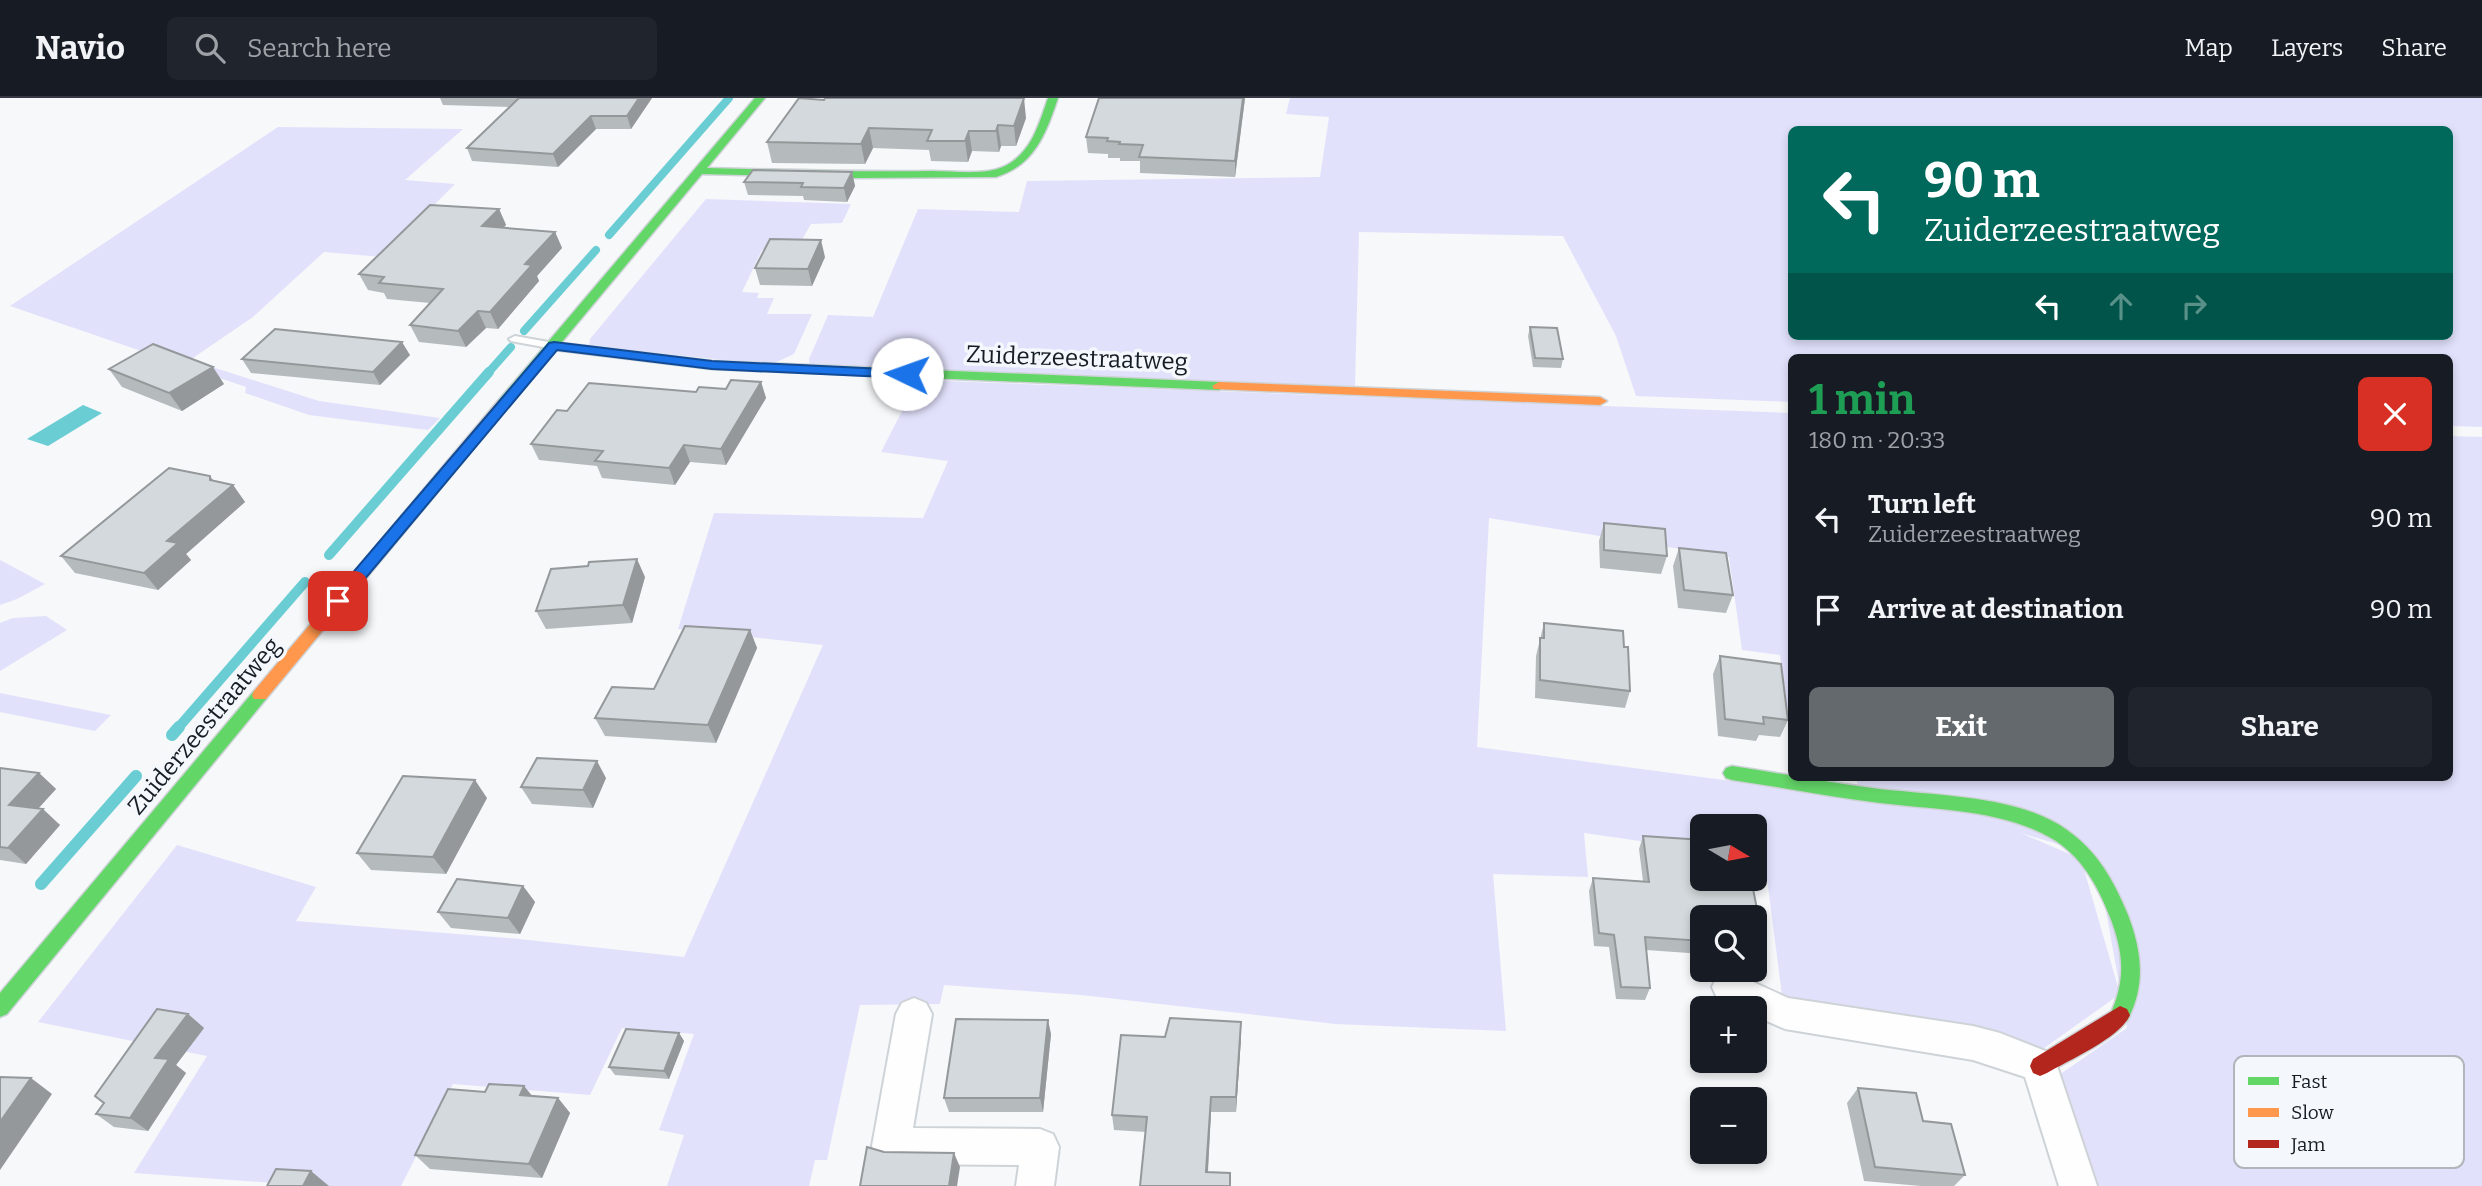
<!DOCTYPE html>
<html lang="en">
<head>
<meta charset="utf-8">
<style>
  body { margin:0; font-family:Bitter,serif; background:#20242c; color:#f1f3f6; height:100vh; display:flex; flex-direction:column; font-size:26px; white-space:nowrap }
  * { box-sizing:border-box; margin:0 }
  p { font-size:23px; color:#9ea1a6 }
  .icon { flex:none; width:38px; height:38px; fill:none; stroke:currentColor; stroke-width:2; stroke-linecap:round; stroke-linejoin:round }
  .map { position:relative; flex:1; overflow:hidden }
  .sheet { position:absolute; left:1788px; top:256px; width:665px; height:427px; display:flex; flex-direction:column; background:#171b24; border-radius:10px; box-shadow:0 4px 10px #0003 }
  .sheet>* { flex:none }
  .guide { position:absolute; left:1788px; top:28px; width:665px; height:214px; border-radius:10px; box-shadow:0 4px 10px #0003; background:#00695c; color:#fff; overflow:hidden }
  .needle { width:46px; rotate:100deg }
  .tools { position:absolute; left:1690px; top:716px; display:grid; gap:14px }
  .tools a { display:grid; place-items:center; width:77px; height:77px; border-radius:10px; background:#171b24; box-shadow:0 4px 10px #0003; font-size:35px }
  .pin { position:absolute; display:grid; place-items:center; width:60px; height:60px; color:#fff; margin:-30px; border-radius:14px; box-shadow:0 4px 10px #0006 }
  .me { position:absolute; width:77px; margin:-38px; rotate:273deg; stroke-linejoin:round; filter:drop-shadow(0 0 5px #0008) }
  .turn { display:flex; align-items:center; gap:24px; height:147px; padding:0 21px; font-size:32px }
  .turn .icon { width:91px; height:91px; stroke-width:2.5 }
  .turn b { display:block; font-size:49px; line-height:60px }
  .lanes { display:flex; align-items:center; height:66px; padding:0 21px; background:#0003; justify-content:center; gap:35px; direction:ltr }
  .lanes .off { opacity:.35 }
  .round { display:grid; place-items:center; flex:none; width:74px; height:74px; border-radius:10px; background:#20242c }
  .summary { display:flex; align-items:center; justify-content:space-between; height:119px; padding:0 21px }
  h1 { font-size:42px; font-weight:700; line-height:52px; color:#1e9e55 }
  .action { display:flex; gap:14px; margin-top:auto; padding:14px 21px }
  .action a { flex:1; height:80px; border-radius:10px; background:#64696e; color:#fff; font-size:28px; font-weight:700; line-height:80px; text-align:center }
  .action a+a { background:#20242c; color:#f1f3f6 }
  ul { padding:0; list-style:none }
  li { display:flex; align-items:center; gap:21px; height:91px; padding:0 21px }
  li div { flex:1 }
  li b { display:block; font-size:26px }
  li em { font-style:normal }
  header { display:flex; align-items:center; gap:42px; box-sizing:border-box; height:98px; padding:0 35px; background:#171b24; border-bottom:2px solid #363941 }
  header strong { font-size:33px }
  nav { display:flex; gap:38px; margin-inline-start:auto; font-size:24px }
  .search { width:490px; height:63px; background:#20242c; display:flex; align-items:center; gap:18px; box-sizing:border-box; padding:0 24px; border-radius:10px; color:#9ea1a6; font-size:26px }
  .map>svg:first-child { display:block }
  .green { fill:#e2e1fc; fill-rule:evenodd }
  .water { fill:#6bcdd4 }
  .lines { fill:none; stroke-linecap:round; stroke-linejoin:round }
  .stream-far2 { stroke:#6bcdd4; stroke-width:8 }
  .stream-far1 { stroke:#6bcdd4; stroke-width:10 }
  .stream { stroke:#6bcdd4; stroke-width:12 }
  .lane-casing { stroke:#ced3d7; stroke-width:4 }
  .street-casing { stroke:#ced3d7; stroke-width:4 }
  .fast-casing { stroke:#ced3d7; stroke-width:3 }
  .slow-casing { stroke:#ced3d7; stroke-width:3 }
  .jam-casing { stroke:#ced3d7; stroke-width:3 }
  .lane { fill:#fefefe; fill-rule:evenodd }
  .street { fill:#fefefe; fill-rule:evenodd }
  .fast { fill:#63d668; fill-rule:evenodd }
  .slow { fill:#ff974d; fill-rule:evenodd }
  .jam { fill:#b3261e; fill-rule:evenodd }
  .wall { fill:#b5bbbd }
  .shaded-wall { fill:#94989a }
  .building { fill:#d3d9dc; stroke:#94989a; stroke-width:2 }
  .route { fill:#1a73e8; stroke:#114b97; stroke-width:2 }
  .labels { text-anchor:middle; stroke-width:7; stroke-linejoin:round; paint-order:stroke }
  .street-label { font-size:24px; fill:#151c23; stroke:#f4f8fc }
  .key { fill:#f4f8fc; stroke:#b1b6bb; stroke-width:2 }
  .key-label { font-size:19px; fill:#151c23 }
</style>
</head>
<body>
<header>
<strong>Navio</strong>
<div class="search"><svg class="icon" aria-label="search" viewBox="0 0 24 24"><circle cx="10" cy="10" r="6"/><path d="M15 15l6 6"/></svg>Search here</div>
<nav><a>Map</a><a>Layers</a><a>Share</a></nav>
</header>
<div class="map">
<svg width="2482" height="1088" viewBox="0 0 2482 1088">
  <rect width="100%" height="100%" fill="#f6f8fa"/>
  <!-- green -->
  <g class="green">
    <path d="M1290,0H2482V329L2450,328V259H1792V304L1636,298L1616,238L1563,138L1359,134L1355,288L810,268L809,261L828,217L873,219L918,111L1019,114L1027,83L1320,79L1329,19L1286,16ZM1792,32H2450V238H1792Z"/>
    <polygon points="278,29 463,31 405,82 455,86 382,159 324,154 253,219 190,262 319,303 440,320 428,332 309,317 245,295 246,289 10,208"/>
    <polygon points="706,101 851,106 842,125 811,126 799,147 781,152 762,152 742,194 759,195 757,200 774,200 767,216 812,216 794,256 770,267 589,248 590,241"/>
    <polygon points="918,282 1792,315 1792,642 1780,557 1742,552 1729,459 1489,420 1477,649 1977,716 2081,761 2120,896 2040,953 1783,905 1761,734 1755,733 1755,728 1705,726 1703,752 1584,735 1588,779 1493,776 1506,933 1335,926 1081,897 944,887 940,906 860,907 827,1062 815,1062 809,1088 667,1088 684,1037 659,1032 694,936 622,930 590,997 453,986 401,1088 315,1088 134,1075 207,958 38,924 177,747 316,789 296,823 519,841 684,859 823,547 678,531 714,415 923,420 948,363 881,354"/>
    <polygon points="2450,338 2482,339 2482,1088 2089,1088 2059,977 2127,930 2096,757 1858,688 1856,679 2450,679"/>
    <polygon points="0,462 45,486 17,501 0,507"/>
    <polygon points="46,518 67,532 0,573 0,525 13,520"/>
    <polygon points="0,595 111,617 95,633 0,614"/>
  </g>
  <!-- water -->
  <polygon class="water" points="83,307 102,315 48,348 27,341"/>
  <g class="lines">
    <!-- stream-far2 -->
    <g class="stream-far2">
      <polyline points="609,137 729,0"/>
      <polyline points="524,233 596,152"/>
      <polyline points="488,275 511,249"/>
    </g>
    <!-- stream-far1 -->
    <g class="stream-far1">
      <polyline points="329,457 489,274"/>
      <polyline points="178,630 305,484"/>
    </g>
    <!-- stream -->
    <g class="stream">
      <polyline points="172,637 179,629"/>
      <polyline points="41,786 136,678"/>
    </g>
    <!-- lane casing -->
    <g class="lane-casing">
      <polygon id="lane" points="515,238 554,245 560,248 554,251 511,243 509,241"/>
    </g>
    <!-- street casing -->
    <g class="street-casing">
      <g id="street">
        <polygon points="1729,873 1788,900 1973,928 2000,935 2053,956 2097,1088 2059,1088 2025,979 1973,962 1785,931 1755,918 1755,910 1738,910 1717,900 1712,889 1717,878"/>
        <polygon points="914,900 926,905 932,916 913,1030 1040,1031 1053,1036 1059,1049 1054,1088 1016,1088 1019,1067 891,1066 878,1061 872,1048 896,916 902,905"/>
      </g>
    </g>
    <!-- fast casing -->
    <g class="fast-casing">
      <g id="fast">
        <path d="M755,0H765L707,70C782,72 858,74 933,73C956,73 987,78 1007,67C1032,53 1039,26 1048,0H1058C1046,35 1035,67 996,79L856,80L702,76L561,245L712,263L1219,284L1226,288L1219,292L712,271L555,252L508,309H498V303Z"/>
        <polygon points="260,591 266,593 268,597 266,601 7,916 0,919 0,895 254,593"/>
        <path d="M1732,668C1780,675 1824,684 1872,690C1932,698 2017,696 2067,732C2098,754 2114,783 2128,817C2142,854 2146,888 2127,923L2120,926L2113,923L2110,917C2126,882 2124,855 2110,819C2098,788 2081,757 2051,740C2000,711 1936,712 1880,705C1830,699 1781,689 1732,682L1726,680L1723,675L1726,670Z"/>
      </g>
    </g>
    <!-- slow casing -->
    <g class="slow-casing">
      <g id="slow">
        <polygon points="1219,284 1600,299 1607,303 1600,307 1214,291 1212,288"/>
        <polygon points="503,302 510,306 508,309 266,601 254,601 252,597 254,593 498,303"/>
      </g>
    </g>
    <!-- jam casing -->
    <g class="jam-casing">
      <path id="jam" d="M2120,908L2127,911L2130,917C2120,940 2069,962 2047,975L2040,978L2033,975L2030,968L2033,961Z"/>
    </g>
    <!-- lane -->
    <use href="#lane" class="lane"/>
    <!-- street -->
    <use href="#street" class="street"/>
    <!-- fast -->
    <use href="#fast" class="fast"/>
    <!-- slow -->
    <use href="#slow" class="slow"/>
    <!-- jam -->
    <use href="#jam" class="jam"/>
  </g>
  <!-- wall -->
  <g class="wall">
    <polygon points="440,0 652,0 631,31 596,31 558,69 472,63 467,50 510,9 443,7"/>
    <polygon points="1245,0 1235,79 1140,75 1140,63 1120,63 1120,60 1108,60 1108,56 1088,55 1086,39"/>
    <polygon points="824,2 1026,20 1016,48 1001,48 999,54 972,53 968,64 931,63 929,52 873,50 865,66 772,65 767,44"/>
    <polygon points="852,74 855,88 847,104 804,102 803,98 748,97 744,84"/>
    <polygon points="499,111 506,127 503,130 555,134 562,150 537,178 539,183 498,231 486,230 466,249 419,244 410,227 430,205 387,201 384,195 368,192 359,176"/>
    <polygon points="825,159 812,188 760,187 755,170"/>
    <polygon points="1530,229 1563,261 1561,270 1533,269 1528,238"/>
    <polygon points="410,257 380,287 251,275 242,261"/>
    <polygon points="109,271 224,286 182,313 122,289"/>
    <polygon points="761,284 766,300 726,367 690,364 675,387 602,380 597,368 539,362 531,346 567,313 696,294 726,291"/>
    <polygon points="214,383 233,387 245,404 186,456 191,462 158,492 75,475 61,458"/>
    <polygon points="1604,425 1667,458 1661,476 1600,470 1599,443"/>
    <polygon points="1679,450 1733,497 1726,515 1678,510 1673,468"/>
    <polygon points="645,479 632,525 546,531 536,513"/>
    <polygon points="1544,525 1624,549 1630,593 1625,610 1535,600 1536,558"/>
    <polygon points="750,532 757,550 716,645 605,638 595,620 654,591"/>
    <polygon points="1720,558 1788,622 1780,639 1759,637 1756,643 1718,638 1713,576"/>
    <polygon points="0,670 39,675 56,691 38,710 60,727 26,766 0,762"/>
    <polygon points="606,680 593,710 532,706 521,689"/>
    <polygon points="487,700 446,776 371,772 357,755"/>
    <polygon points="1643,738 1703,780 1754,780 1752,785 1764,848 1758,860 1755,860 1755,819 1703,819 1703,856 1646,852 1650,890 1645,902 1616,901 1609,849 1594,848 1589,793 1593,780 1643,783 1639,751"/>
    <polygon points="523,788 535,804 520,836 451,830 438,814"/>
    <polygon points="188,916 204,930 176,967 186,975 148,1033 114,1029 96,1016"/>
    <polygon points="679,935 684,943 669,981 615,977 609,969"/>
    <polygon points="1051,936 1043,1014 949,1014 944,1000"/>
    <polygon points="1165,939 1241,940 1236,1014 1211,1014 1208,1074 1140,1088 1146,1034 1114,1032 1112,1017"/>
    <polygon points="524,988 532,998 558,1000 570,1015 542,1080 430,1071 415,1057 485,994"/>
    <polygon points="1858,990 1923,1023 1965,1077 1954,1088 1921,1088 1864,1083 1847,1005"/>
  </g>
  <!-- shaded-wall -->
  <g class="shaded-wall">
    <polygon points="639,0 652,0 631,31 627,18"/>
    <polygon points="1024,0 1026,20 1016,48 1014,28"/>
    <polygon points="1243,0 1245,0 1235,79 1235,63"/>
    <polygon points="591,18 596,31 558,69 553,56"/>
    <polygon points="998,27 1001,48 999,54 996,33"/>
    <polygon points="869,30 873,50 865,66 861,46"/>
    <polygon points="969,33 972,53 968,64 965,43"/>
    <polygon points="852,74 855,88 847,104 844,90"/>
    <polygon points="499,111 506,127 489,144 482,128"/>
    <polygon points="555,134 562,150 537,178 539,183 498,231 490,214 525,166"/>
    <polygon points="821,142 825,159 812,188 808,171"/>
    <polygon points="478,213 486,230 466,249 458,233"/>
    <polygon points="402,244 410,257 380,287 373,274"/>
    <polygon points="213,269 224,286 182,313 169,295"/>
    <polygon points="761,284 766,300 726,367 721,351"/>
    <polygon points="684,347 690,364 675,387 669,370"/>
    <polygon points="210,378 222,395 233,387 245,404 186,456 191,462 158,492 144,475 210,382"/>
    <polygon points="637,461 645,479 632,525 623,507"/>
    <polygon points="750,532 757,550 716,645 708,627"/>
    <polygon points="597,663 606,680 593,710 583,692"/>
    <polygon points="39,675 56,691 27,723 9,707"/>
    <polygon points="475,682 487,700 446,776 433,759"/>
    <polygon points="43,711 60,727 26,766 8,750"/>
    <polygon points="523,788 535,804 520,836 508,820"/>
    <polygon points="188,916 204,930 176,967 186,975 148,1033 130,1020 155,960"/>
    <polygon points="1048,922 1051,936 1043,1014 1040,1000"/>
    <polygon points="1241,924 1241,940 1236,1014 1236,999"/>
    <polygon points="679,935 684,943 669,981 664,973"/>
    <polygon points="31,980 52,996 0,1072 0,1024"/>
    <polygon points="524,988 537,1004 520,997"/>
    <polygon points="1211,999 1211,1014 1207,1088 1206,1074"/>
    <polygon points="558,1000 570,1015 542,1080 529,1066"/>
    <polygon points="954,1055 960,1069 957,1088 949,1088"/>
    <polygon points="311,1073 329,1088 303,1088"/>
  </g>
  <!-- building -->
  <g class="building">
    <polygon points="519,0 639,0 627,18 591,18 553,56 467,50"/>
    <polygon points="799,0 824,2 825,0 1024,0 1014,28 998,27 996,33 969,33 965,43 927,43 932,32 869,30 861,46 767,44"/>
    <polygon points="1099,0 1243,0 1235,63 1139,59 1143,47 1119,46 1120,44 1107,43 1108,40 1086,39"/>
    <polygon points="753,72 852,74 844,90 801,89 803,85 744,84"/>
    <polygon points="430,107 499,111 482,128 555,134 525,166 532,167 490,214 478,213 458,233 410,227 443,191 379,185 384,179 359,176"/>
    <polygon points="770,141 821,142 808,171 755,170"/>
    <polygon points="1530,229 1557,230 1563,261 1535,260"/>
    <polygon points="275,231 402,244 373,274 242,261"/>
    <polygon points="153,246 213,269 169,295 109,271"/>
    <polygon points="731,282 761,284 721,351 684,347 669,370 595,363 603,353 531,346 557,312 567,313 589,285 696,294 699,289 726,291"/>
    <polygon points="169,370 210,378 210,382 233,387 167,443 178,445 144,475 61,458"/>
    <polygon points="1604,425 1665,431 1667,458 1604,452"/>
    <polygon points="1679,450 1726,455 1733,497 1684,492"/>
    <polygon points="637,461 623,507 536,513 551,471 588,468 589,464"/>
    <polygon points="1544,525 1623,533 1624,549 1628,549 1630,593 1540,582 1540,540 1544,540"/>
    <polygon points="685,528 750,532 708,627 595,620 612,589 654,591"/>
    <polygon points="1720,558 1781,566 1788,622 1763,619 1764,626 1725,621"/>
    <polygon points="537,660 597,663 583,692 521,689"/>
    <polygon points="0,670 39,675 9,707 43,711 8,750 0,749"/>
    <polygon points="403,678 475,682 433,759 357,755"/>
    <polygon points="1721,725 1743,728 1721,728"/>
    <polygon points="1755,730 1757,776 1755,775"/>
    <polygon points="1643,738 1703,742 1703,780 1751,780 1764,848 1755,847 1755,819 1703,819 1703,843 1645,839 1650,890 1621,889 1614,837 1599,835 1593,780 1649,784"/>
    <polygon points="457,781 523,788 508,820 438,814"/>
    <polygon points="157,911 188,916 155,960 169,961 130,1020 96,1016 104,1005 95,998"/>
    <polygon points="1170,920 1241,924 1236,999 1211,999 1206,1074 1230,1075 1230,1088 1140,1088 1147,1019 1112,1017 1121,937 1165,939"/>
    <polygon points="956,921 1048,922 1040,1000 944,1000"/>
    <polygon points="626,931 679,935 664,973 609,969"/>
    <polygon points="0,979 31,980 0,1024"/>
    <polygon points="489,986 524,988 520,997 558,1000 529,1066 415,1057 448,991 485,994"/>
    <polygon points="1858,990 1916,995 1923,1023 1951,1026 1965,1077 1875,1069"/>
    <polygon points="867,1049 884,1054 954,1055 949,1088 860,1088"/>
    <polygon points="276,1071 311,1073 303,1088 267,1088"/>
  </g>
  <!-- route -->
  <polygon class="route" points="554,244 712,263 907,272 914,276 907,280 712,271 557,252 343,507 332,507 330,503 332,499 549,245"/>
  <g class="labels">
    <!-- street labels -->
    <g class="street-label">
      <text transform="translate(1077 260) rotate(2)" y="8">Zuiderzeestraatweg</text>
      <text transform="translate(204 628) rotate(-50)" y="8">Zuiderzeestraatweg</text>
    </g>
  </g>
  <!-- legend -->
  <rect x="2234" y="958" width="230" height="112" rx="10" class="key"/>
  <rect x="2248" y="979" width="31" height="8" fill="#63d668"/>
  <rect x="2248" y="1010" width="31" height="9" fill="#ff974d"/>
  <rect x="2248" y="1042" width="31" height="8" fill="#b3261e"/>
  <g class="key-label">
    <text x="2291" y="990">Fast</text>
    <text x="2291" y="1021">Slow</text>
    <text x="2291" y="1053">Jam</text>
  </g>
</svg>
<div class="tools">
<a><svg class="needle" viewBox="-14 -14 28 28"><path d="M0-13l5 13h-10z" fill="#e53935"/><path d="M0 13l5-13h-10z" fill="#9ea1a6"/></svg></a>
<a><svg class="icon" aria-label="search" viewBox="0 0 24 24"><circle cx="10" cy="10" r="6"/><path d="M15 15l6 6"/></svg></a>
<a>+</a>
<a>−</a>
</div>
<div class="pin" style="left:338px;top:503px;background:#d93025"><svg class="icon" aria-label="arrive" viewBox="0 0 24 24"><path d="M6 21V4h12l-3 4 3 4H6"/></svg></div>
<svg class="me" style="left:907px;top:276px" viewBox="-20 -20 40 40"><circle r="19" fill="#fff"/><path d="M0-13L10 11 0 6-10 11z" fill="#1a73e8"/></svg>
<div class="guide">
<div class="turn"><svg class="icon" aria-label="left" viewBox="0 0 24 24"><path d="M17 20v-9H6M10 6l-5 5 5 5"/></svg><div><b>90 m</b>Zuiderzeestraatweg</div></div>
<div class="lanes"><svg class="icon" aria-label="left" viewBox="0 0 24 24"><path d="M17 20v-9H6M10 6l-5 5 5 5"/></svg><svg class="icon off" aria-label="ahead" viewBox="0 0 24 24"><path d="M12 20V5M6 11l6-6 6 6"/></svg><svg class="icon off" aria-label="right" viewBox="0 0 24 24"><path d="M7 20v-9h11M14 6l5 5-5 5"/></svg></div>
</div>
<section class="sheet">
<div class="summary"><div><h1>1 min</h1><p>180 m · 20:33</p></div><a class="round" style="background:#d93025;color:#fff"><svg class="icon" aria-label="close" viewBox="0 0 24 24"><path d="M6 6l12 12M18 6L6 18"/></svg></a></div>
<ul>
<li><svg class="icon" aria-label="left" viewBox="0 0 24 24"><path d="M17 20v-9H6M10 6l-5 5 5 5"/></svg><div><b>Turn left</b><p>Zuiderzeestraatweg</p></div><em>90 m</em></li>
<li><svg class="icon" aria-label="arrive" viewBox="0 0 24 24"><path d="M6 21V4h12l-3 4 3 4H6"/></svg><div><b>Arrive at destination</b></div><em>90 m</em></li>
</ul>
<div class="action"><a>Exit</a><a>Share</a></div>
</section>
</div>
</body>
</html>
